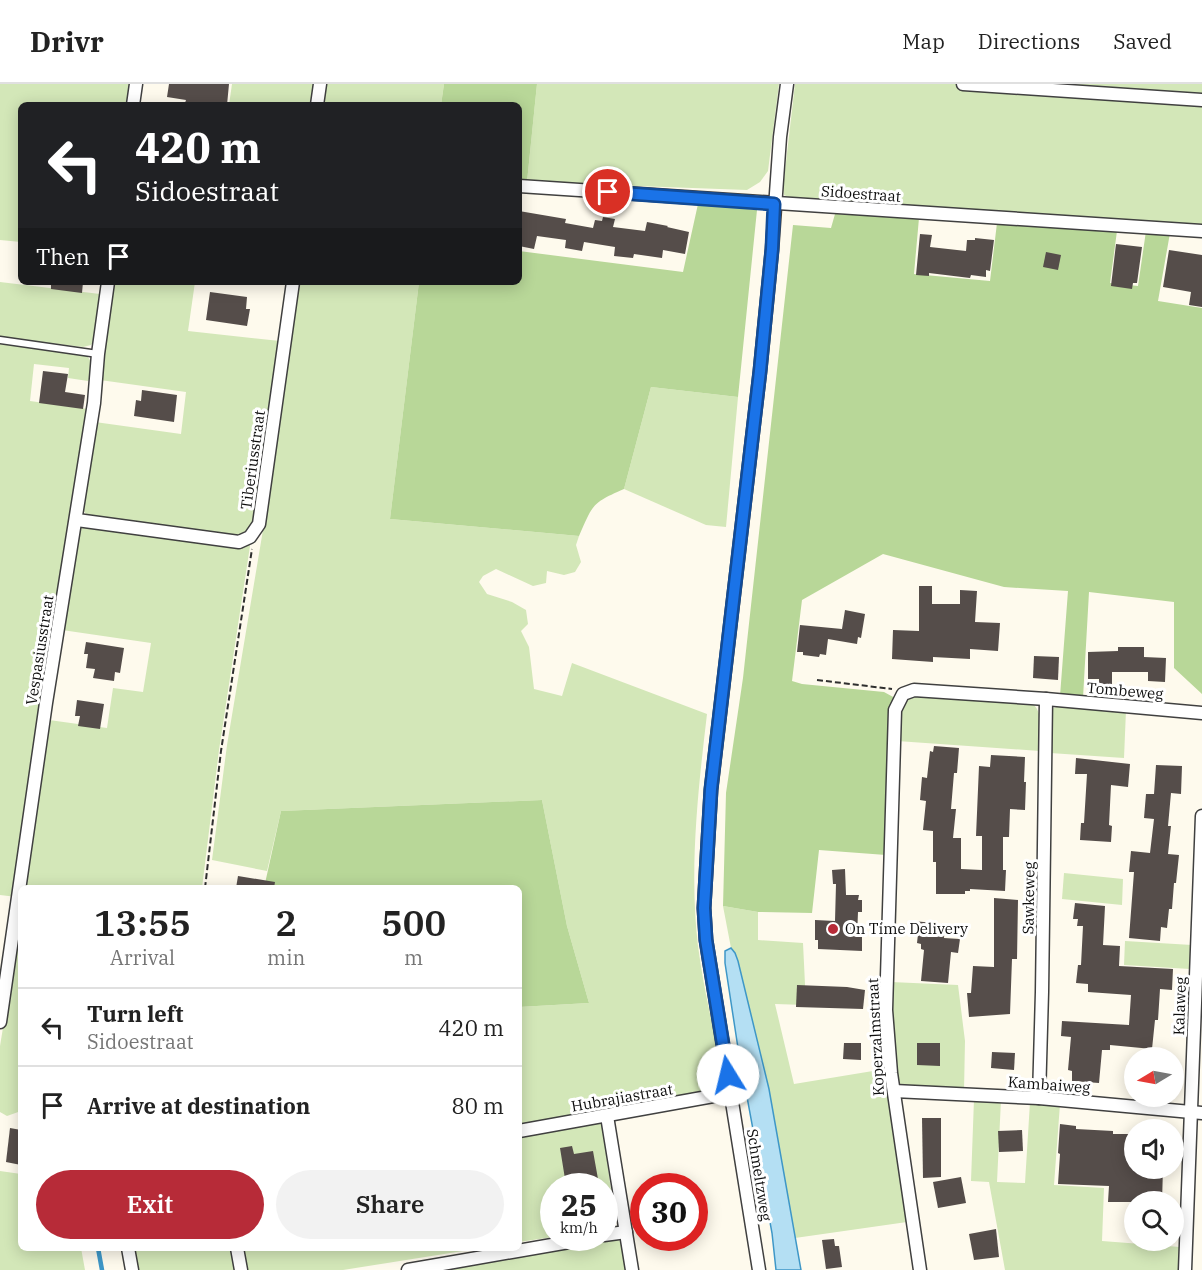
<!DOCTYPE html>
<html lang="en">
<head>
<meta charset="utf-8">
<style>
  body { margin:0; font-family:"IBM Plex Serif",serif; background:#f2f2f2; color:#222; height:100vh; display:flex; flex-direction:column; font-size:22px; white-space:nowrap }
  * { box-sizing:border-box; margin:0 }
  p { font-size:20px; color:#767676 }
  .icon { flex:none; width:33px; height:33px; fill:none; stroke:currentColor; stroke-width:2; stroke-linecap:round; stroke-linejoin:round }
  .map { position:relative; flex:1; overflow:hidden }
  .panel { position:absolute; left:18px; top:801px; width:504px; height:366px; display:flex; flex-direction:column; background:#fff; border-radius:9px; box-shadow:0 3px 15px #0003 }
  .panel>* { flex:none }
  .banner { position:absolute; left:18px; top:18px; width:504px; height:183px; border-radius:9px; box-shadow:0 3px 15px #0003; background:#202124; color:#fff; overflow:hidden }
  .needle { width:39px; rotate:260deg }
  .tools { position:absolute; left:1124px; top:963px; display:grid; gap:12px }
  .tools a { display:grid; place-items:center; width:60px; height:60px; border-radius:50%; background:#fff; box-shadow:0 3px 15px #0003; font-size:30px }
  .speed { position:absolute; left:540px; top:1089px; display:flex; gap:12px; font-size:30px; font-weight:700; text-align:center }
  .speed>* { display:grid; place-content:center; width:78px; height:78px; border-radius:50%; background:#fff; box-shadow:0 3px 15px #0003; line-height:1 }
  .speed small { font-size:15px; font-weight:400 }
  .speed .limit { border:9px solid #d22; background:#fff; color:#111 }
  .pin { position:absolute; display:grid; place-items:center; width:51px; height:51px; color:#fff; margin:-26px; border:3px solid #fff; border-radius:50%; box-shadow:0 2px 6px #0007 }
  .me { position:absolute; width:66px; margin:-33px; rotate:351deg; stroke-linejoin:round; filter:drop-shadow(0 0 4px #0008) }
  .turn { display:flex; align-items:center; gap:21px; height:126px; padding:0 18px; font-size:27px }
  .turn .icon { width:78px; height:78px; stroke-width:2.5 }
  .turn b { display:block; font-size:42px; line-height:51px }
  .then { display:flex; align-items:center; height:57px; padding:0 18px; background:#0003; gap:12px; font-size:22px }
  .eta { display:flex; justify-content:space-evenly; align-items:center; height:102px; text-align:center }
  .eta b { font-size:36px; font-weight:600; line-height:42px }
  .action { display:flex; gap:12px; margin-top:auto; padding:12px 18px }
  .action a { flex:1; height:69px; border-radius:36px; background:#b72b38; color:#fff; font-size:24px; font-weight:600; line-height:69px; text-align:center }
  .action a+a { background:#f2f2f2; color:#222 }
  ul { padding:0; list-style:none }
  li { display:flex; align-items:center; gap:18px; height:78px; padding:0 18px; border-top:2px solid #e0e0e0 }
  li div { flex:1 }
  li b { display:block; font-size:22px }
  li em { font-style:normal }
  header { display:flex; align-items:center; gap:36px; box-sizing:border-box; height:84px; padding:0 30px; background:#fff; border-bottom:2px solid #e0e0e0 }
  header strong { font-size:28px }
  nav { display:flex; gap:33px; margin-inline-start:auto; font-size:21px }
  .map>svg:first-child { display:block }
  .green { fill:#d3e7b8 }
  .forest { fill:#b8d798 }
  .water { fill:#b4dff3; stroke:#3e97c7; stroke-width:1.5 }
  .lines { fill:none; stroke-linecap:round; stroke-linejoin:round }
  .stream { stroke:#3e97c7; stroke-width:4.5 }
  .building { fill:#554d4a }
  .service-casing { stroke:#404040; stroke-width:9 }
  .minor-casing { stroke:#404040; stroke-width:15 }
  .path { stroke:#2f2f2f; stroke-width:2; stroke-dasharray:6 3; stroke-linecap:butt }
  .service { stroke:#fff; stroke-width:6 }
  .minor { stroke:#fff; stroke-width:12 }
  .route-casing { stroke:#114b97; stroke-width:15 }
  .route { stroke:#1a73e8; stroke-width:10 }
  .poi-dot { fill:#b72b38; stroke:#fff; stroke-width:2 }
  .labels { text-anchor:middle; stroke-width:6; stroke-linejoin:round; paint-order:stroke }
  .street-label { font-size:15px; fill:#0d0d0d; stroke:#fff }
  .poi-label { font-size:15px; fill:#0d0d0d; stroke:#fff; text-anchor:start }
</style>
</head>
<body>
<header>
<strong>Drivr</strong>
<nav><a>Map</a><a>Directions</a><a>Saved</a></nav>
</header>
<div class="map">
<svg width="1202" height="1186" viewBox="0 0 1202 1186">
  <rect width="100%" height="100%" fill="#fefaed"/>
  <!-- green -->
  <g class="green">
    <polygon points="0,0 131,0 128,21 21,21 21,158 0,156"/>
    <polygon points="232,0 315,0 312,21 229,21"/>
    <polygon points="325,0 444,0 441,21 322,21"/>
    <polygon points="537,0 779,0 768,87 760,98 747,106 527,98"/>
    <polygon points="795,0 1202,0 1202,141 791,114 784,111 783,104"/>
    <polygon points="0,198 100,210 95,256 91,261 83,263 0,253"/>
    <polygon points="113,198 195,198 188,247 280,257 256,436 251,446 236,453 87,431 82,425 95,338 181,350 186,308 100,296"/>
    <path d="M298,198H419L390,435L579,452L576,461L581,478L575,488L564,491L547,487L546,499L533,502L496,485L483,492L479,498L487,510L512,518L526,526L528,540L521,547L529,563L534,605L562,612L572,579L707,630C698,706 689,786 698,862C704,909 716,955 725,1001L723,1006L519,1042V923L589,919L567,842L542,716L281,727L267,787L212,776L227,661L267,422Z"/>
    <path d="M0,260L83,269C93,275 95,287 88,297L68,294L69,284L34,280L30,317L88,325L60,490L17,813L0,811Z"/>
    <polygon points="651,303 738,313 726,443 706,441 624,405"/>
    <polygon points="85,440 247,457 250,462 219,666 202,804 26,804 49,636 107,644 113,604 143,608 151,559 62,546 77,448"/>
    <path d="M919,609L1032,619C1045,630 1040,651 1040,667L897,657L901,621L908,614Z"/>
    <polygon points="1062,621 1126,626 1124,674 1050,669 1051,625"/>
    <polygon points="1064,789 1123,795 1122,821 1062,815"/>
    <polygon points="723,822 758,828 758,856 803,859 806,921 775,920 794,1000 885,985 907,1138 795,1154 769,1005 735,869 731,864"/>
    <polygon points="21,834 21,1027 7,1032 0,1028 0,962"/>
    <polygon points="1125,857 1192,861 1190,885 1124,881"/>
    <path d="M891,898L958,901L965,957L964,1007L905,1005C888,993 891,920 891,898Z"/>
    <polygon points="974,1015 1001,1016 997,1098 1025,1099 1030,1018 1060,1020 1054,1101 1104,1104 1102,1157 1180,1163 1179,1186 1005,1186 989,1098 971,1097"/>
    <polygon points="598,1038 602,1040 615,1135 613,1142 605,1145 604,1102 554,1102 553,1153 519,1158 519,1051"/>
    <polygon points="0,1087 21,1090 21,1164 81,1164 85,1186 0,1186"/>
    <polygon points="609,1155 617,1155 622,1159 626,1186 417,1186"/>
    <polygon points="132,1164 482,1164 343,1186 137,1186"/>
  </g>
  <!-- forest -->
  <g class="forest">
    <polygon points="444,0 537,0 527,98 519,97 519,21 441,21"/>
    <path d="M698,120L757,126L738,313L651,303L624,405C592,419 593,420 579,452L390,435L419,198H519V167L683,188Z"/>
    <polygon points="835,130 919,134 914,190 990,197 997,139 1117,147 1110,199 1138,202 1146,147 1170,149 1158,217 1202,224 1202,610 1174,584 1174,518 1089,508 1083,614 1060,612 1068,507 1004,503 883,470 802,516 792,597 802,600 884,608 895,614 886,771 819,766 812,829 758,828 723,822 726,709 743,594 793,141 831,144"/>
    <polygon points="542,716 567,842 589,919 519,923 519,804 264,804 281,727"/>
  </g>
  <!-- water -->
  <polygon class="water" points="731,864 735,869 738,877 769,1005 801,1186 776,1186 772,1149 738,964 725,879 725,867"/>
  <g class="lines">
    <!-- stream -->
    <polyline class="stream" points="98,1164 102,1186"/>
  </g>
  <!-- building -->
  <g class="building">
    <polygon points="169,0 229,0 227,21 192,21 185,19 186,16 167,13"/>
    <polygon points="519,127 566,135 565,139 593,144 595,136 602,137 603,133 615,135 613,143 645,147 647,138 668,142 667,143 689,148 685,170 663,166 662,174 634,170 633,174 614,172 615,163 584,158 582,167 565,164 566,156 537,152 534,165 519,162"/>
    <polygon points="920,150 932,151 930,163 966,167 967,156 975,156 975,154 994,156 990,187 986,186 986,193 971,191 970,194 929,189 929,192 916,191"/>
    <polygon points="1116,160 1142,163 1137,199 1133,199 1132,205 1111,202"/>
    <polygon points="1169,166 1202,171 1202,223 1189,221 1191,208 1163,203"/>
    <polygon points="1046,168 1061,171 1058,186 1043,183"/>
    <polygon points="51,198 83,198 82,209 51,205"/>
    <polygon points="210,208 247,213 246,225 250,225 247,242 206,236"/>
    <polygon points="43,287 68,290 65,308 85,311 83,325 39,319"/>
    <polygon points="142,306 177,311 174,338 134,332 136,316 141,317"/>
    <polygon points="919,502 932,502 932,520 960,520 960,506 977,507 975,538 1000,539 998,567 970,565 970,575 933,573 933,578 892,575 893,546 919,547"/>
    <polygon points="845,526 865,530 861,554 858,553 857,560 828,555 826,571 820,570 819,573 803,571 803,568 797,568 800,541 842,545"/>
    <polygon points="86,558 124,564 120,589 115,588 114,597 93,594 95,585 86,584 88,570 84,570"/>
    <polygon points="1118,563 1144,563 1144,573 1166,574 1165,598 1148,597 1148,588 1112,588 1112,601 1099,601 1099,595 1088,595 1088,568 1118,567"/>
    <polygon points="1034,572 1059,573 1058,596 1033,594"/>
    <polygon points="77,616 104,620 100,645 78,642 80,632 75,632"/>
    <polygon points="934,662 959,664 957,689 954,689 951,725 956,725 953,754 961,754 961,785 982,786 982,752 976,752 979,682 990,683 991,671 1025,673 1024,698 1026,698 1025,726 1010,725 1009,753 1003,753 1003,786 1006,786 1005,807 970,805 970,807 965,807 965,810 936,810 936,778 933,778 933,747 923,746 926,717 920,716 922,693 927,694 930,667 933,668"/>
    <polygon points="1076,674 1130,680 1128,703 1111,701 1109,741 1112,742 1111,758 1080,756 1081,739 1084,739 1087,690 1075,690"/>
    <polygon points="1156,681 1182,682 1181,710 1171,709 1168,742 1171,742 1168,770 1179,771 1176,799 1174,799 1172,825 1169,825 1167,844 1161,843 1160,857 1129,854 1134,788 1129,788 1131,767 1150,769 1154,735 1144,734 1146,710 1154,710"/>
    <polygon points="845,785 846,811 859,811 858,816 862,816 862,828 858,828 857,853 862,853 862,867 818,865 818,856 815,856 815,836 835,837 836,800 833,800 832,786"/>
    <polygon points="238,792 275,798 274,804 236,804"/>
    <polygon points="994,814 1018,816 1017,875 1012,875 1010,930 969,933 967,909 971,909 973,882 994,883"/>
    <polygon points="1075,819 1105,822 1103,861 1120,862 1119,882 1173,885 1172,906 1160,905 1158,936 1155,936 1152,965 1110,961 1110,966 1102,966 1099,999 1072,997 1072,987 1068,986 1071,953 1061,952 1062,937 1129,941 1131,911 1088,908 1088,900 1076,899 1078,881 1081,881 1083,842 1077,842 1078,835 1073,835"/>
    <polygon points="913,837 945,840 944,854 960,855 958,869 951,868 948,899 921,897 924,866 921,865 921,860 917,859 918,850 912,850"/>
    <polygon points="797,901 847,903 865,906 863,925 796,923"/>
    <polygon points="844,959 861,959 861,976 843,975"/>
    <polygon points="917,959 940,959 940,982 917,981"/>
    <polygon points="992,968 1015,969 1014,986 991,984"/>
    <polygon points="922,1034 941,1034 941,1093 923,1094"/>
    <polygon points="1060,1040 1076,1042 1076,1045 1113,1047 1113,1050 1134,1050 1134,1084 1163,1084 1162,1118 1108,1118 1109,1102 1058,1100 1060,1070 1058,1069"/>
    <polygon points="10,1044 21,1046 21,1081 6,1078"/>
    <polygon points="1022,1046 1023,1067 999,1068 998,1047"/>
    <polygon points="572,1062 574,1070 593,1067 598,1095 566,1101 560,1064"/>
    <polygon points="961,1093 966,1119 938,1124 933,1098"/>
    <polygon points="996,1145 999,1173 974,1176 969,1150"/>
    <polygon points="834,1155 835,1162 839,1162 842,1183 826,1185 822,1156"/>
  </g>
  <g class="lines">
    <!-- service casing -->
    <g class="service-casing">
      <polyline id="service" points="0,256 98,270"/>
    </g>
    <!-- minor casing -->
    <g class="minor-casing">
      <g id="minor">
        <polyline points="963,0 1202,16"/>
        <polyline points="133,21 136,0"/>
        <polyline points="317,21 320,0"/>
        <polyline points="519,102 1202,147"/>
        <polyline points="77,436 239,458 250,453 259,440 293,198"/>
        <polyline points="0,938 46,619 94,319 98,270 108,198"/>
        <polyline points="894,1007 1039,1014 1202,1029"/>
        <polyline points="1039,1014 1042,908 1046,615"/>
        <polyline points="607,1032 632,1186"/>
        <polyline points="519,1047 730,1009"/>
        <polyline points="604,1151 626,1148"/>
        <polyline points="128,1164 132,1186"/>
        <polyline points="237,1164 241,1186"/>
        <polyline points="408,1186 592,1154"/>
        <polyline points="759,1186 706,856 704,824 711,706 760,287 772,166 780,53 787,0"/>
        <polyline points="920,1186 891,989 886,926 895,626 903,610 914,606 1046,615 1202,629"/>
        <polyline points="1185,1186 1202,732"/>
      </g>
    </g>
    <!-- path -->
    <g class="path">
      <polyline points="817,596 892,605"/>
      <polyline points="205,804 221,667 252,465"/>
    </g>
    <!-- service -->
    <use href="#service" class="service"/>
    <!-- minor -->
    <use href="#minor" class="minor"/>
  </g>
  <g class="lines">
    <!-- route casing -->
    <g class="route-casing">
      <polyline id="route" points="608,108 774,120 772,165 760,287 711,705 704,824 706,856 728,991"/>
    </g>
    <!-- route -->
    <use href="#route" class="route"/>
  </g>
  <!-- markers -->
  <circle class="poi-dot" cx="833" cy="845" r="6"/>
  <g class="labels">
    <!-- street labels -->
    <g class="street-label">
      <text transform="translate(861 110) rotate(4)" y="5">Sidoestraat</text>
      <text transform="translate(253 376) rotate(-82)" y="5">Tiberiusstraat</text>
      <text transform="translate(40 566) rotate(-81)" y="5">Vespasiusstraat</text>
      <text transform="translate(1125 607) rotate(5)" y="5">Tombeweg</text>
      <text transform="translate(1029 814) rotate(-89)" y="5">Sawkeweg</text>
      <text transform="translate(1180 922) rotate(-88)" y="5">Kalaweg</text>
      <text transform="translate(876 953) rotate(-93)" y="5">Koperzalmstraat</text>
      <text transform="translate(1049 1001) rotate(4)" y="5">Kambaiweg</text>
      <text transform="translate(622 1014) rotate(-10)" y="5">Hubrajiastraat</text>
      <text transform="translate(759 1091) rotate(81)" y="5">Schmeltzweg</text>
    </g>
    <!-- poi labels -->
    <g class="poi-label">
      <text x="845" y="850">On Time Delivery</text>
    </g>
  </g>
</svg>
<div class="tools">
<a><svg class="needle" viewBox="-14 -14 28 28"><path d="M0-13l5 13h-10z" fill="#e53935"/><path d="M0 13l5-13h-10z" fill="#767676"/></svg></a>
<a><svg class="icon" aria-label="sound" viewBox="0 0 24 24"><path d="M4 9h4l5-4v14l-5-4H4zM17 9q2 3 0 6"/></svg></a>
<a><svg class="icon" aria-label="search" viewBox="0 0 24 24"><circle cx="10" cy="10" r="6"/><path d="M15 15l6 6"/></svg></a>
</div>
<div class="speed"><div>25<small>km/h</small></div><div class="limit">30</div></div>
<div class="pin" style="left:608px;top:108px;background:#d93025"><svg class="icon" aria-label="arrive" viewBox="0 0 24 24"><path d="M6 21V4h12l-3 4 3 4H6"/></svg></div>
<svg class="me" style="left:728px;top:991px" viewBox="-20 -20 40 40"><circle r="19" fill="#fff"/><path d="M0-13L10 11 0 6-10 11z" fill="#1a73e8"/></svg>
<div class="banner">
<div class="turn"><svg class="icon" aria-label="left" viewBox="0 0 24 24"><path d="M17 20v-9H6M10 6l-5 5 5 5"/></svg><div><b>420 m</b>Sidoestraat</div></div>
<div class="then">Then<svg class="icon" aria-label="arrive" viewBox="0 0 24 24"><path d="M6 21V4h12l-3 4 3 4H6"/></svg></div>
</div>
<section class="panel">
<div class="eta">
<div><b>13:55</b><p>Arrival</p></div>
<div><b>2</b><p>min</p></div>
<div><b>500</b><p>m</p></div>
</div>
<ul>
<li><svg class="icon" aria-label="left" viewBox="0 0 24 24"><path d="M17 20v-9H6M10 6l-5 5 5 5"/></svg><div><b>Turn left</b><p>Sidoestraat</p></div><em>420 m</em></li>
<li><svg class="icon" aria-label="arrive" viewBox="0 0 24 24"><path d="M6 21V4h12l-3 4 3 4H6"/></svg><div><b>Arrive at destination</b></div><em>80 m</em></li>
</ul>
<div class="action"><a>Exit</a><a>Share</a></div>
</section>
</div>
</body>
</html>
